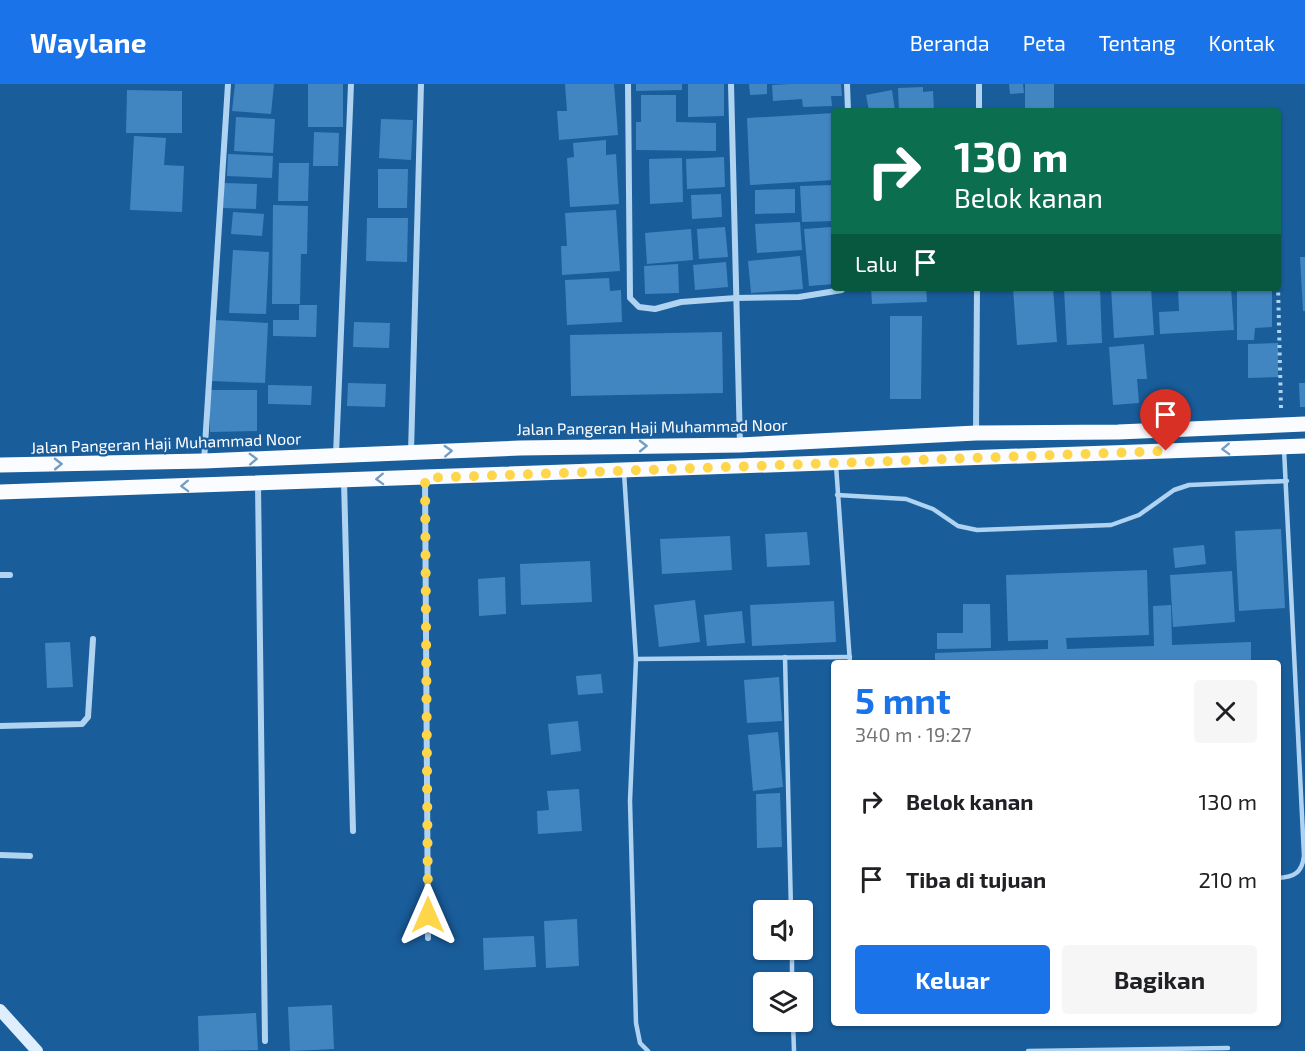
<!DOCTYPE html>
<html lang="id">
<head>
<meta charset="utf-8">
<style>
  body { margin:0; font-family:"Exo 2",sans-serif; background:#f6f6f6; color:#202124; height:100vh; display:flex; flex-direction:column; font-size:22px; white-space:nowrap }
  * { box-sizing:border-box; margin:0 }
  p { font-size:20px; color:#757577 }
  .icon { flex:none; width:33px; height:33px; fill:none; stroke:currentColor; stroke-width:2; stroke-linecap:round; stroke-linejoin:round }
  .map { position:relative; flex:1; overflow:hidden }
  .drawer { position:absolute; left:831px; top:576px; width:450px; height:366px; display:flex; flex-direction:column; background:#fff; border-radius:6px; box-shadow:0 2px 4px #0004 }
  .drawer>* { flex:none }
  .guide { position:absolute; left:831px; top:24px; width:450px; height:183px; border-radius:6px; box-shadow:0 2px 4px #0004; background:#0b6e4f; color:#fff; overflow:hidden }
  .controls { position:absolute; left:753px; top:816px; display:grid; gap:12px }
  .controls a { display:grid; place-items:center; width:60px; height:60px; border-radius:6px; background:#fff; box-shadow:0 2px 4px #0004; font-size:30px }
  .pin { position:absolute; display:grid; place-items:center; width:51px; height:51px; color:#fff; margin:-62px -26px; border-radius:50% 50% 50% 0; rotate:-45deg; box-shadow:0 0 6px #0007 }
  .pin .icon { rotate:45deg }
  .me { position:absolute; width:66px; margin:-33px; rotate:0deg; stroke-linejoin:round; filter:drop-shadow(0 0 4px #0008) }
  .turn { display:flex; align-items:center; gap:21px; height:126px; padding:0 24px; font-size:27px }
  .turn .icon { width:78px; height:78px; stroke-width:2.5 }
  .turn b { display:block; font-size:42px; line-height:51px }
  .then { display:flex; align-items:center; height:57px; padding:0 24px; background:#0003; gap:12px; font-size:22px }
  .round { display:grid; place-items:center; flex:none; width:63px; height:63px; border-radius:6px; background:#f6f6f6 }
  .headline { display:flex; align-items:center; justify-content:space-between; height:102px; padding:0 24px }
  h1 { font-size:36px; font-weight:700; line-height:45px; color:#1a73e8 }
  .button { display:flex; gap:12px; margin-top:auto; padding:12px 24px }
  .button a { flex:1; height:69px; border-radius:6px; background:#1a73e8; color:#fff; font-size:24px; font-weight:700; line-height:69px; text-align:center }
  .button a+a { background:#f6f6f6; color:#202124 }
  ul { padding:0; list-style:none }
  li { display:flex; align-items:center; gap:18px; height:78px; padding:0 24px }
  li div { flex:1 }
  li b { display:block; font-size:22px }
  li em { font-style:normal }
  header { display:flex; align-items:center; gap:36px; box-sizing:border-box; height:84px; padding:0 30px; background:#1a73e8; color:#fff }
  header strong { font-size:28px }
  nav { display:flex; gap:33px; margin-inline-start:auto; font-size:21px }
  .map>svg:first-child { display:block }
  .building { fill:#4286c1 }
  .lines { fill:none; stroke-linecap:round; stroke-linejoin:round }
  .path { stroke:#afd3f1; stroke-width:4; stroke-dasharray:3 4.5; stroke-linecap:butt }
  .service { stroke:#afd3f1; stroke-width:4.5 }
  .minor { stroke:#afd3f1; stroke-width:6 }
  .secondary { stroke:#deeefc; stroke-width:12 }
  .primary { stroke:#fafcff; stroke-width:15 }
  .oneway { stroke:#739dc3 }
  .route { stroke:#ffd54a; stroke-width:10; stroke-dasharray:0 18 }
  .labels { text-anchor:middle; stroke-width:4.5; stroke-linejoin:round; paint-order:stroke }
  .street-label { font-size:16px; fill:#fff; stroke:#195d9b }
</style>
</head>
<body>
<header>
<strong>Waylane</strong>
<nav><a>Beranda</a><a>Peta</a><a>Tentang</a><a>Kontak</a></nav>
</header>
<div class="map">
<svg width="1305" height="967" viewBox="0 0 1305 967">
  <rect width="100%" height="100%" fill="#195d9b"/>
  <!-- building -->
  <g class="building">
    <polygon points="235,0 274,0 271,30 232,27"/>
    <rect x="308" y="0" width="35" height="43"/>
    <polygon points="565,0 614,0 618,51 559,56 557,27 567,27"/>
    <polygon points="636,0 682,0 682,6 636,7"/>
    <polygon points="688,0 724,0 724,32 688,33"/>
    <polygon points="749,0 767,0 767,10 750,11"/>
    <polygon points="790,0 841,0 842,12 831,12 832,22 803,23 802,15 773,17 772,1"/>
    <polygon points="1009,0 1023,0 1024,9 1010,10"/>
    <rect x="1025" y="0" width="29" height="27"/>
    <polygon points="923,3 923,8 933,7 934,27 899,27 898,4"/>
    <polygon points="127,6 182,7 182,49 126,49"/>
    <polygon points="892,6 895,27 869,27 866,11"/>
    <polygon points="641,11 676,11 676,38 716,39 716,67 636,66 636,38 641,38"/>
    <polygon points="834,29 834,96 750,101 747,34"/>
    <polygon points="236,33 275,35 273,69 234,67"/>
    <polygon points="381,35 413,36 411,76 379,74"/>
    <polygon points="314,48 339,49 338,82 313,82"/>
    <polygon points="134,52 166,54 164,81 184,82 182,128 130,126"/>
    <polygon points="606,56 606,71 616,70 619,120 570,123 567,74 574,73 573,59"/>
    <polygon points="228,70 273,72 272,94 227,92"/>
    <polygon points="724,73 725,103 687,105 686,75"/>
    <polygon points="682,74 683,118 650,120 649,75"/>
    <polygon points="279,79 309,79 308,117 278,117"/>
    <polygon points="378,85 408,85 407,124 378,124"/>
    <polygon points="224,99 257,100 256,125 223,124"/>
    <polygon points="834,101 834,137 802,138 800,102"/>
    <polygon points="795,105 795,129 755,130 755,106"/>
    <polygon points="721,110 722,133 692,135 691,111"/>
    <polygon points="273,121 308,122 307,170 301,170 300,220 272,220"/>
    <polygon points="616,126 620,187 562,191 561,162 567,162 565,129"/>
    <polygon points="233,128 264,130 262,152 231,150"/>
    <polygon points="367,134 408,134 407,178 366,177"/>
    <polygon points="800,138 802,166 757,169 755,140"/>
    <polygon points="725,143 728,173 699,175 697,145"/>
    <polygon points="831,143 834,200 809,202 804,145"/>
    <polygon points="691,145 693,176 647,180 645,149"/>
    <polygon points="233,166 269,168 266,230 229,229"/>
    <polygon points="800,172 803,205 751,209 748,177"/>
    <polygon points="1300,173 1305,173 1305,227 1303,227"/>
    <polygon points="726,178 728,203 695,206 693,181"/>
    <polygon points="678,180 679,209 645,210 644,182"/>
    <polygon points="609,194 610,207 621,206 622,238 567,241 565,196"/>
    <polygon points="871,204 926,204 927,218 872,220"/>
    <polygon points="1013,204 1053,204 1057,258 1017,261"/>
    <polygon points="1064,204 1100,204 1102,259 1067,261"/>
    <polygon points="1111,204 1151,204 1154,251 1114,254"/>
    <polygon points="1178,204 1231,204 1234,246 1160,250 1159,228 1179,227"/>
    <polygon points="1237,204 1272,204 1272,243 1255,244 1254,256 1237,256"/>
    <polygon points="299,221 317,221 316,253 273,252 273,236 299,236"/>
    <polygon points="890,232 922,232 921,315 890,315"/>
    <polygon points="215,236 268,239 265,299 212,297"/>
    <polygon points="354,238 390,239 389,264 353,263"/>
    <polygon points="722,248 723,309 571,312 570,251"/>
    <polygon points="1278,259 1278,293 1248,294 1248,260"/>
    <polygon points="1144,260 1147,295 1137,295 1139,319 1113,321 1109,263"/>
    <polygon points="348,299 386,300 385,323 347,322"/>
    <polygon points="1299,299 1305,299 1305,323 1300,323"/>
    <polygon points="268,301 312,302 311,321 268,320"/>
    <polygon points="210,306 257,306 257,347 210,348"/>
    <polygon points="1281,445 1285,524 1239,527 1235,447"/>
    <polygon points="807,448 810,481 767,483 765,450"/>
    <polygon points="730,452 732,486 662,490 660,455"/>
    <polygon points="1204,461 1206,480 1175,484 1173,464"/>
    <polygon points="590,477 592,518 521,521 520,480"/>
    <polygon points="1147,486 1149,551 1066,554 1067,565 1154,562 1153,522 1171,521 1172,561 1251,558 1251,579 935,579 935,569 1048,565 1048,556 1008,557 1006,491"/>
    <polygon points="1232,487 1235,538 1173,543 1170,491"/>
    <polygon points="505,493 506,530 479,532 478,495"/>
    <polygon points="695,516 700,558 659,563 654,521"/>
    <polygon points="834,517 836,558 752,562 750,521"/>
    <polygon points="963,520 990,520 991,564 937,565 937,549 963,549"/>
    <polygon points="742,527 745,559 707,562 704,531"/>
    <polygon points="70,558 73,603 47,604 45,559"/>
    <polygon points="601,590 603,609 578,611 576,592"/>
    <polygon points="779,593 782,637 747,639 744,596"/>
    <polygon points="578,637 581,667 551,671 548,640"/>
    <polygon points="778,648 783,703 753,707 748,651"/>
    <polygon points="579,705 582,747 538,750 537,727 549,726 547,707"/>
    <polygon points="780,709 782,763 757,764 756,710"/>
    <polygon points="577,835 579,882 546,884 544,837"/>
    <polygon points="534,852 536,883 484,886 483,854"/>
    <polygon points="332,921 334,965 290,967 288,923"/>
    <polygon points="256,929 258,966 199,967 198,932"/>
  </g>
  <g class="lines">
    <!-- path -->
    <polyline class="path" points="1278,201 1281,324"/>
    <!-- service -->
    <g class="service">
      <polyline points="836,381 850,579"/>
      <polyline points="624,388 636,575 630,717 636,939 640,959 648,967"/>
      <polyline points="837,411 906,415 933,425 958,442 977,446 1111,441 1139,431 1174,406 1189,401 1287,397"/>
      <polyline points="785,573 791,826"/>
      <polyline points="636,575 850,573"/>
      <path d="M1278,794C1294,793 1302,789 1304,772L1284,365"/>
      <polyline points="792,866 792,898"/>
      <polyline points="793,938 794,967"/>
      <polyline points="1028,967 1228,964"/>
    </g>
    <!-- minor -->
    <g class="minor">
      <polyline points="628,0 630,214 639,223 655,225 681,218 736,214 799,213 842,206 843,204"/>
      <polyline points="731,0 740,360"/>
      <polyline points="847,0 848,27"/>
      <polyline points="979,27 979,0"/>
      <polyline points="976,349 977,204"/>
      <polyline points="411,368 421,0"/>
      <polyline points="336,371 351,0"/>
      <polyline points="204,377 228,0"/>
      <polyline points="425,394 428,854"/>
      <polyline points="344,397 353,747"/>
      <polyline points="258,400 265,957"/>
      <polyline points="0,491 10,491"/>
      <polyline points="0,642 82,640 88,633 93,555"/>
      <polyline points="0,771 30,772"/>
    </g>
    <!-- secondary -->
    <polyline class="secondary" points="0,926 37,967"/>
    <!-- primary -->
    <g class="primary">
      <polyline points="0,381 204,377 520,364 740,361 976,349 1118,348 1305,340"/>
      <polyline points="0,408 1305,362"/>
    </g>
  </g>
  <!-- one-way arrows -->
  <defs><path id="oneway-chevron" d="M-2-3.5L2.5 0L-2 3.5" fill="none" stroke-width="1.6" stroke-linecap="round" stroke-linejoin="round" transform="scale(1.5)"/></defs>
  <g class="oneway">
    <use href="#oneway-chevron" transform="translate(643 362) rotate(-1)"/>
    <use href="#oneway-chevron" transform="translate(1226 365) rotate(178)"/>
    <use href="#oneway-chevron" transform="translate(448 367) rotate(-3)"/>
    <use href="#oneway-chevron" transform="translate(253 375) rotate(-2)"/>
    <use href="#oneway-chevron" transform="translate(58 380) rotate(-1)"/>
    <use href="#oneway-chevron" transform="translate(380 395) rotate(178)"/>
    <use href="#oneway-chevron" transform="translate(185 402) rotate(178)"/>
  </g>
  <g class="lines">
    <!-- route -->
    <polyline class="route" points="428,831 425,394 1166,367"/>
  </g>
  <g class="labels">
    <!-- street labels -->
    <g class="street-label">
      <text transform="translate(652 343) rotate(-1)" y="6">Jalan Pangeran Haji Muhammad Noor</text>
      <text transform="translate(166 359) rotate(-2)" y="6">Jalan Pangeran Haji Muhammad Noor</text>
    </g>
  </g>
</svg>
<div class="controls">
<a><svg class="icon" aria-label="sound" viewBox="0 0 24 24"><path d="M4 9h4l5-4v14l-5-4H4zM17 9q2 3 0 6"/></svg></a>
<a><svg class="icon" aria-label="layers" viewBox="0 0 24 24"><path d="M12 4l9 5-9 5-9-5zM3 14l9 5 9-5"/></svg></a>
</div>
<div class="pin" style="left:1166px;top:367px;background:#d93025"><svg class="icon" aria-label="arrive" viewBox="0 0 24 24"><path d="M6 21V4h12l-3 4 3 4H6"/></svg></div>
<svg class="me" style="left:428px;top:831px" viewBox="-20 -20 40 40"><path d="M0-17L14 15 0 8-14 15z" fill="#ffd54a" stroke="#fff" stroke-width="4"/></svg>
<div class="guide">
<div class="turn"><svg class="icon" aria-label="right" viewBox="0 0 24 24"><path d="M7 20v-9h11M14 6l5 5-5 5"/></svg><div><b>130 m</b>Belok kanan</div></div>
<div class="then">Lalu<svg class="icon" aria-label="arrive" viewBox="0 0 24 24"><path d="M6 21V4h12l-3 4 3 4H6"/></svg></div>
</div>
<section class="drawer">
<div class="headline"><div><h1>5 mnt</h1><p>340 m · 19:27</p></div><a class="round"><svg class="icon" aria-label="close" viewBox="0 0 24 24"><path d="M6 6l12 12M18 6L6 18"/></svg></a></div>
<ul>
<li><svg class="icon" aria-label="right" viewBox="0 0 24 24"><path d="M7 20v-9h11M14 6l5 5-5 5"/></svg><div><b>Belok kanan</b></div><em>130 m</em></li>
<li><svg class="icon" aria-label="arrive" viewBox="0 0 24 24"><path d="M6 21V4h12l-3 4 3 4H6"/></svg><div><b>Tiba di tujuan</b></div><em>210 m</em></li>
</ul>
<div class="button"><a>Keluar</a><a>Bagikan</a></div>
</section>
</div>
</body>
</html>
